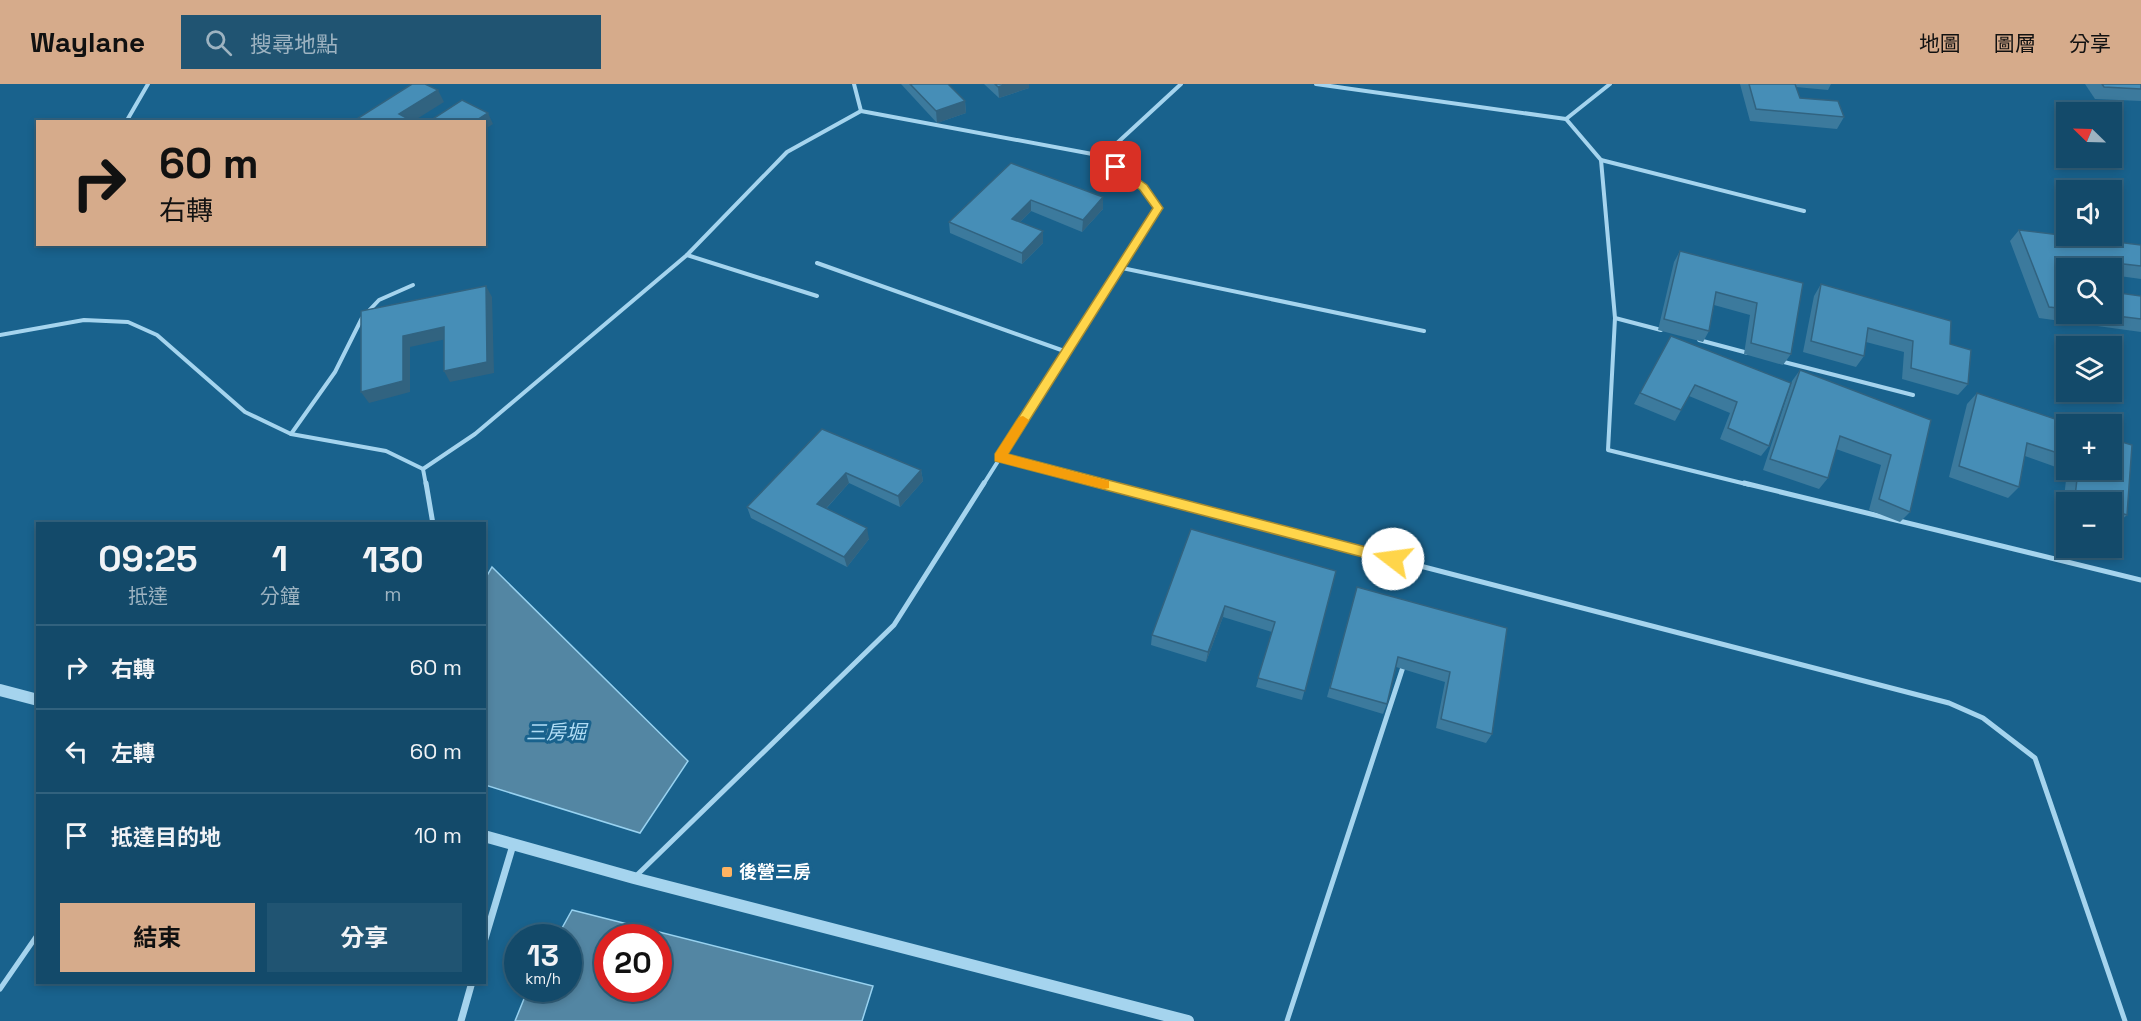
<!DOCTYPE html>
<html lang="zh-TW">
<head>
<meta charset="utf-8">
<style>
  body { margin:0; font-family:"Space Grotesk","Noto Sans TC",sans-serif; background:#205472; color:#f1f3f6; height:100vh; display:flex; flex-direction:column; font-size:22px; white-space:nowrap }
  * { box-sizing:border-box; margin:0 }
  p { font-size:20px; color:#9db3c1 }
  .icon { flex:none; width:33px; height:33px; fill:none; stroke:currentColor; stroke-width:2; stroke-linecap:round; stroke-linejoin:round }
  .map { position:relative; flex:1; overflow:hidden }
  .drawer { position:absolute; left:36px; top:438px; width:450px; height:462px; display:flex; flex-direction:column; background:#134a6a; border-radius:0px; box-shadow:0 3px 9px #0003,0 0 0 2px #32627e }
  .drawer>* { flex:none }
  .guide { position:absolute; left:36px; top:36px; width:450px; height:126px; border-radius:0px; box-shadow:0 3px 9px #0003,0 0 0 2px #32627e; background:#d6ab8b; color:#111; overflow:hidden }
  .needle { width:39px; rotate:293deg }
  .fabs { position:absolute; left:2056px; top:18px; display:grid; gap:12px }
  .fabs a { display:grid; place-items:center; width:66px; height:66px; border-radius:0px; background:#134a6a; box-shadow:0 3px 9px #0003,0 0 0 2px #32627e; font-size:30px }
  .speed { position:absolute; left:504px; top:840px; display:flex; gap:12px; font-size:30px; font-weight:700; text-align:center }
  .speed>* { display:grid; place-content:center; width:78px; height:78px; border-radius:50%; background:#134a6a; box-shadow:0 3px 9px #0003,0 0 0 2px #32627e; line-height:1 }
  .speed small { font-size:15px; font-weight:400 }
  .speed .limit { border:9px solid #d22; background:#fff; color:#111 }
  .pin { position:absolute; display:grid; place-items:center; width:51px; height:51px; color:#fff; margin:-26px; border-radius:12px; box-shadow:0 3px 9px #0006 }
  .me { position:absolute; width:66px; margin:-33px; rotate:285deg; stroke-linejoin:round; filter:drop-shadow(0 0 4px #0008) }
  .turn { display:flex; align-items:center; gap:21px; height:126px; padding:0 24px; font-size:27px }
  .turn .icon { width:78px; height:78px; stroke-width:2.5 }
  .turn b { display:block; font-size:42px; line-height:51px }
  .eta { display:flex; justify-content:space-evenly; align-items:center; height:102px; text-align:center }
  .eta b { font-size:36px; font-weight:700; line-height:42px }
  .action { display:flex; gap:12px; margin-top:auto; padding:12px 24px }
  .action a { flex:1; height:69px; border-radius:0px; background:#d6ab8b; color:#111; font-size:24px; font-weight:700; line-height:69px; text-align:center }
  .action a+a { background:#205472; color:#f1f3f6 }
  ul { padding:0; list-style:none }
  li { display:flex; align-items:center; gap:18px; height:84px; padding:0 24px; border-top:2px solid #32627e }
  li div { flex:1 }
  li b { display:block; font-size:22px }
  li em { font-style:normal }
  header { display:flex; align-items:center; gap:36px; box-sizing:border-box; height:84px; padding:0 30px; background:#d6ab8b; color:#111 }
  header strong { font-size:28px }
  nav { display:flex; gap:33px; margin-inline-start:auto; font-size:21px }
  .search { width:420px; height:54px; background:#205472; display:flex; align-items:center; gap:15px; box-sizing:border-box; padding:0 21px; border-radius:0px; color:#9db3c1; font-size:22px }
  .map>svg:first-child { display:block }
  .water { fill:#5386a3; stroke:#98d2f0; stroke-width:1.5; fill-rule:evenodd }
  .lines { fill:none; stroke-linecap:round; stroke-linejoin:round }
  .service-far1 { stroke:#a5d4ee; stroke-width:4 }
  .service { stroke:#a5d4ee; stroke-width:5 }
  .minor { stroke:#a5d4ee; stroke-width:7 }
  .tertiary { stroke:#a5d4ee; stroke-width:12 }
  .wall { fill:#3c7a9d }
  .shaded-wall { fill:#316380 }
  .building { fill:#468eb7; stroke:#316380; stroke-width:1.5 }
  .route { fill:#ffd54a; stroke:#a68a30; stroke-width:1.5 }
  .slow { fill:#f59e0b }
  .poi-dot { fill:#ffb362; stroke:#19628d; stroke-width:2 }
  .labels { text-anchor:middle; stroke-width:6; stroke-linejoin:round; paint-order:stroke }
  .poi-label { font-size:18px; font-weight:bold; fill:#fff; stroke:#19628d; text-anchor:start }
  .water-label { font-size:20px; font-style:italic; fill:#b1ddf5; stroke:#19628d }
</style>
</head>
<body>
<header>
<strong>Waylane</strong>
<div class="search"><svg class="icon" aria-label="search" viewBox="0 0 24 24"><circle cx="10" cy="10" r="6"/><path d="M15 15l6 6"/></svg>搜尋地點</div>
<nav><a>地圖</a><a>圖層</a><a>分享</a></nav>
</header>
<div class="map">
<svg width="2141" height="937" viewBox="0 0 2141 937">
  <rect width="100%" height="100%" fill="#19628d"/>
  <!-- water -->
  <g class="water">
    <polygon points="492,483 688,677 640,749 485,701 484,497"/>
    <path d="M572,826L873,902L862,937H515L528,905L568,904V854L557,853ZM608,854H658V904H608Z"/>
  </g>
  <g class="lines">
    <!-- service-far1 -->
    <g class="service-far1">
      <polyline points="854,0 861,27 1103,72 1181,0"/>
      <polyline points="1316,0 1566,35 1610,0"/>
      <polyline points="1566,35 1601,76 1615,234 1608,366 1750,401"/>
      <polyline points="126,38 148,0"/>
      <polyline points="1601,76 1804,127"/>
      <polyline points="687,171 817,212"/>
      <polyline points="817,179 1067,268"/>
      <polyline points="1122,184 1424,247"/>
      <polyline points="1615,234 1661,246"/>
      <polyline points="0,251 84,236 128,238 157,251 245,328 291,350 386,367 423,385"/>
      <polyline points="1699,256 1748,269"/>
      <polyline points="1780,277 1913,311"/>
      <polyline points="291,350 335,288 362,234 379,216 413,201"/>
      <polyline points="999,373 1106,401"/>
      <polyline points="426,401 423,385 475,350 687,171 787,68 861,27"/>
      <polyline points="983,401 1158,124 1144,103 1103,72"/>
    </g>
    <!-- service -->
    <g class="service">
      <polyline points="426,399 433,440"/>
      <polyline points="1100,399 1949,619 1983,634 2035,674 2125,937"/>
      <polyline points="1744,399 2141,496"/>
      <polyline points="636,792 894,541 984,399"/>
      <polyline points="0,905 38,850"/>
      <polyline points="1287,937 1404,580"/>
    </g>
    <!-- minor -->
    <g class="minor">
      <polyline points="484,858 513,761"/>
      <polyline points="461,937 472,898"/>
    </g>
    <!-- tertiary -->
    <g class="tertiary">
      <polyline points="0,606 38,616"/>
      <polyline points="484,752 634,794 1188,937"/>
    </g>
  </g>
  <!-- wall -->
  <g class="wall">
    <polygon points="901,0 948,0 965,17 966,29 937,39"/>
    <polygon points="984,0 1029,0 1029,4 999,14"/>
    <polygon points="1740,0 1831,0 1828,6 1796,3 1800,14 1844,33 1837,45 1750,37"/>
    <polygon points="2085,0 2141,0 2141,17 2095,15"/>
    <polygon points="1011,79 1103,113 1103,125 1082,148 1031,127 1020,138 1043,147 1043,159 1022,180 950,149 949,138"/>
    <polygon points="2019,146 2141,161 2141,195 2112,191 2112,184 2067,184 2067,230 2112,230 2141,212 2141,248 2039,234 2010,157"/>
    <polygon points="1680,167 1803,199 1791,270 1783,281 1744,270 1750,231 1714,221 1709,247 1703,258 1658,246 1674,178"/>
    <polygon points="1821,200 1950,260 1968,300 1958,311 1902,295 1904,268 1866,258 1864,272 1856,283 1803,268 1814,212"/>
    <polygon points="1671,252 1791,299 1769,362 1761,372 1720,355 1730,329 1689,312 1675,337 1634,320"/>
    <polygon points="1800,286 1931,336 1910,428 1900,438 1869,426 1881,381 1836,365 1828,394 1819,405 1763,386 1792,297"/>
    <polygon points="1977,309 2067,340 2067,386 2112,386 2127,431 2114,442 2112,441 2112,418 2067,418 2067,425 2063,423 2067,387 2025,372 2019,403 2008,414 1949,393 1967,320"/>
    <polygon points="822,345 921,386 923,397 900,423 849,399 826,425 869,455 847,483 751,434 747,423"/>
    <polygon points="1191,445 1336,487 1302,616 1256,603 1272,548 1223,533 1206,578 1151,561 1152,551"/>
    <polygon points="1357,503 1507,544 1492,650 1486,659 1436,644 1445,598 1396,583 1387,620 1383,630 1327,613"/>
  </g>
  <!-- shaded-wall -->
  <g class="shaded-wall">
    <polygon points="1007,0 1029,0 1029,4 999,14 998,3"/>
    <polygon points="438,6 444,18 412,38 399,30"/>
    <polygon points="965,17 966,29 937,39 936,27"/>
    <polygon points="488,29 493,40 484,46 484,38 474,38"/>
    <polygon points="1103,113 1103,125 1082,148 1083,136"/>
    <polygon points="1031,116 1031,127 1012,146 1012,135"/>
    <polygon points="1043,147 1043,159 1022,180 1022,169"/>
    <polygon points="486,202 492,213 494,289 450,298 444,287"/>
    <polygon points="444,243 451,254 410,263 410,308 369,319 361,308 403,252"/>
    <polygon points="921,386 923,397 900,423 898,412"/>
    <polygon points="846,389 849,399 820,431 817,420"/>
    <polygon points="867,444 869,455 847,483 844,473"/>
    <polygon points="1225,522 1223,533 1206,578 1208,568"/>
  </g>
  <!-- building -->
  <g class="building">
    <polygon points="412,0 425,0 438,6 399,30 414,38 352,38"/>
    <polygon points="910,0 948,0 965,17 936,27"/>
    <polygon points="995,0 1007,0 998,3"/>
    <polygon points="1749,0 1795,0 1800,14 1838,17 1844,33 1756,25"/>
    <polygon points="2102,0 2141,0 2141,5 2104,3"/>
    <polygon points="462,16 488,29 474,38 428,38"/>
    <polygon points="1011,79 1103,113 1083,136 1031,116 1012,135 1043,147 1022,169 949,138"/>
    <polygon points="2019,146 2141,161 2141,182 2088,176 2092,184 2067,184 2067,225 2049,223"/>
    <polygon points="1680,167 1803,199 1791,270 1751,259 1757,219 1716,208 1709,247 1664,235"/>
    <polygon points="1821,200 1951,237 1950,260 1971,266 1968,300 1911,284 1913,257 1868,244 1864,272 1811,257"/>
    <polygon points="486,202 487,278 444,287 444,243 403,252 403,297 361,308 361,227"/>
    <polygon points="2112,208 2141,212 2141,235 2101,230 2112,230"/>
    <polygon points="1671,252 1791,299 1769,362 1728,344 1737,318 1695,301 1681,326 1640,309"/>
    <polygon points="1800,286 1931,336 1910,428 1879,415 1891,371 1840,352 1828,394 1770,375"/>
    <polygon points="1977,309 2070,340 2067,340 2067,372 2027,359 2019,403 1959,382"/>
    <polygon points="822,345 921,386 898,412 846,389 817,420 867,444 844,473 747,423"/>
    <polygon points="2112,355 2132,361 2127,431 2112,426 2112,418 2091,418 2075,413 2078,386 2112,386"/>
    <polygon points="1191,445 1336,487 1305,607 1258,594 1275,538 1225,522 1208,568 1152,551"/>
    <polygon points="1357,503 1507,544 1492,650 1441,635 1450,588 1398,573 1387,620 1330,604"/>
  </g>
  <!-- route -->
  <polygon class="route" points="1116,79 1147,101 1163,124 1008,370 1393,470 1400,475 1398,479 1393,481 995,377 995,370 1153,124 1140,106 1113,85 1111,83"/>
  <!-- slow -->
  <polygon class="slow" points="1023,332 1029,336 1008,370 1109,397 1109,404 1104,405 995,377 995,370 1019,333"/>
  <!-- markers -->
  <rect class="poi-dot" x="721" y="782" width="12" height="12" rx="3"/>
  <g class="labels">
    <!-- poi labels -->
    <g class="poi-label">
      <text x="739" y="794">後營三房</text>
    </g>
    <!-- water labels -->
    <g class="water-label">
      <text x="556" y="655">三房堀</text>
    </g>
  </g>
</svg>
<div class="fabs">
<a><svg class="needle" viewBox="-14 -14 28 28"><path d="M0-13l5 13h-10z" fill="#e53935"/><path d="M0 13l5-13h-10z" fill="#9db3c1"/></svg></a>
<a><svg class="icon" aria-label="sound" viewBox="0 0 24 24"><path d="M4 9h4l5-4v14l-5-4H4zM17 9q2 3 0 6"/></svg></a>
<a><svg class="icon" aria-label="search" viewBox="0 0 24 24"><circle cx="10" cy="10" r="6"/><path d="M15 15l6 6"/></svg></a>
<a><svg class="icon" aria-label="layers" viewBox="0 0 24 24"><path d="M12 4l9 5-9 5-9-5zM3 14l9 5 9-5"/></svg></a>
<a>+</a>
<a>−</a>
</div>
<div class="speed"><div>13<small>km/h</small></div><div class="limit">20</div></div>
<div class="pin" style="left:1116px;top:83px;background:#d93025"><svg class="icon" aria-label="arrive" viewBox="0 0 24 24"><path d="M6 21V4h12l-3 4 3 4H6"/></svg></div>
<svg class="me" style="left:1393px;top:475px" viewBox="-20 -20 40 40"><circle r="19" fill="#fff"/><path d="M0-13L10 11 0 6-10 11z" fill="#ffd54a"/></svg>
<div class="guide">
<div class="turn"><svg class="icon" aria-label="right" viewBox="0 0 24 24"><path d="M7 20v-9h11M14 6l5 5-5 5"/></svg><div><b>60 m</b>右轉</div></div>
</div>
<section class="drawer">
<div class="eta">
<div><b>09:25</b><p>抵達</p></div>
<div><b>1</b><p>分鐘</p></div>
<div><b>130</b><p>m</p></div>
</div>
<ul>
<li><svg class="icon" aria-label="right" viewBox="0 0 24 24"><path d="M7 20v-9h11M14 6l5 5-5 5"/></svg><div><b>右轉</b></div><em>60 m</em></li>
<li><svg class="icon" aria-label="left" viewBox="0 0 24 24"><path d="M17 20v-9H6M10 6l-5 5 5 5"/></svg><div><b>左轉</b></div><em>60 m</em></li>
<li><svg class="icon" aria-label="arrive" viewBox="0 0 24 24"><path d="M6 21V4h12l-3 4 3 4H6"/></svg><div><b>抵達目的地</b></div><em>10 m</em></li>
</ul>
<div class="action"><a>結束</a><a>分享</a></div>
</section>
</div>
</body>
</html>
